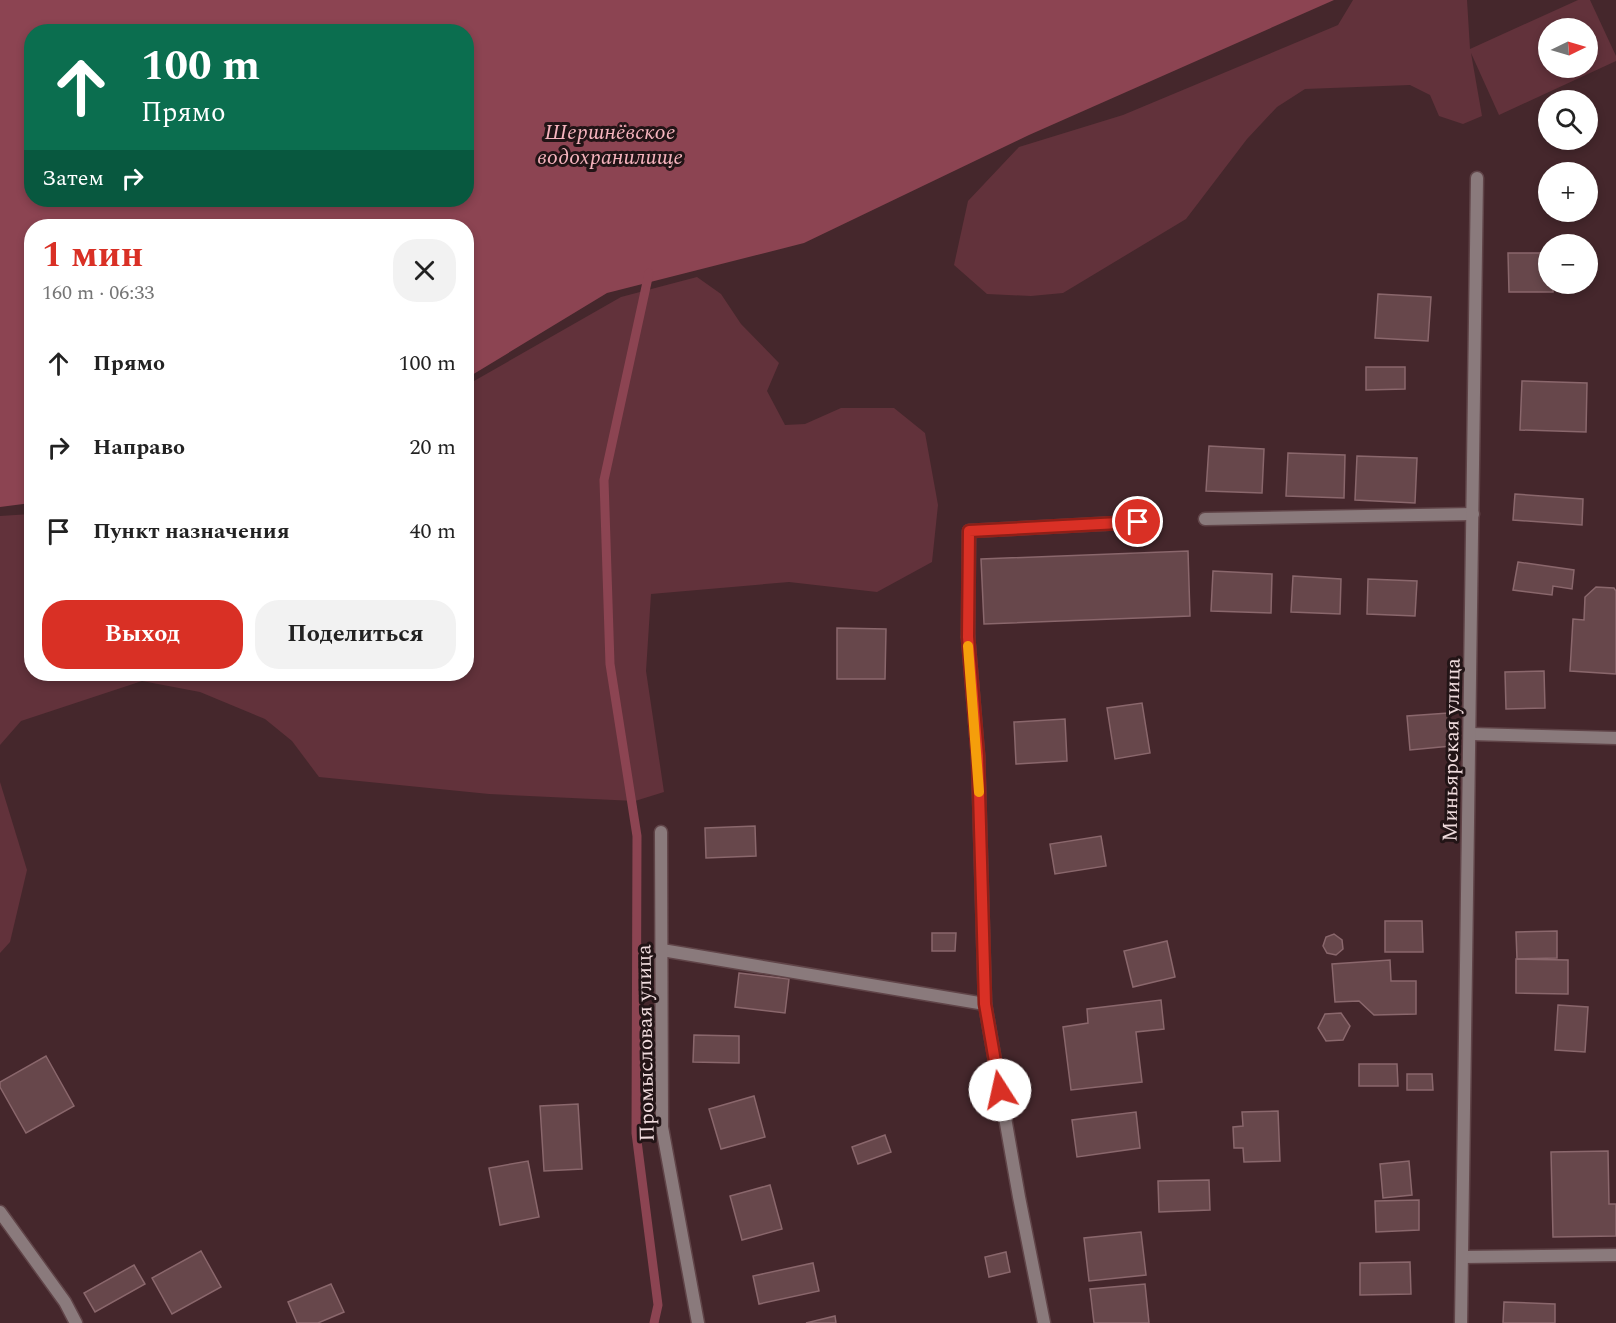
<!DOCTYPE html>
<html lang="ru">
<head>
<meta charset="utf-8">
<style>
  body { margin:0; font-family:Spectral,serif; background:#f2f2f2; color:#222; height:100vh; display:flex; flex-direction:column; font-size:22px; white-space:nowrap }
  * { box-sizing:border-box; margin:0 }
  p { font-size:20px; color:#767676 }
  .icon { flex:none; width:33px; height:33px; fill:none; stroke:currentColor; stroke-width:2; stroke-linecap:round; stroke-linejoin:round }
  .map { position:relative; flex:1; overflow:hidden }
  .sheet { position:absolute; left:24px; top:219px; width:450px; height:462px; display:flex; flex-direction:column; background:#fff; border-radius:24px; box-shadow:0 3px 9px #0003 }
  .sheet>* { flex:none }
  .top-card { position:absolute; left:24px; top:24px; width:450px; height:183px; border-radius:24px; box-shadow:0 3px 9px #0003; background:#0b6e4f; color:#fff; overflow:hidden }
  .needle { width:39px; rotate:85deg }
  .fabs { position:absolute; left:1538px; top:18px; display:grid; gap:12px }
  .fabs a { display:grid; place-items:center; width:60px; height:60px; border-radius:50%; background:#fff; box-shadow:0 3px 9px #0003; font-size:30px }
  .pin { position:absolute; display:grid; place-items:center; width:51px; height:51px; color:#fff; margin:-26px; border:3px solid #fff; border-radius:50%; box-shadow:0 2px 6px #0007 }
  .me { position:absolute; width:66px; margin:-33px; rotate:350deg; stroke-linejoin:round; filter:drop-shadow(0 0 4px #0008) }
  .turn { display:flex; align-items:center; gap:21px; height:126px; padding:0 18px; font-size:27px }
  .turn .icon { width:78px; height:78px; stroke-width:2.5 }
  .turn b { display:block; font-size:42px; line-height:51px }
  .then { display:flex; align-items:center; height:57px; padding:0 18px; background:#0003; gap:12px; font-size:22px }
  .round { display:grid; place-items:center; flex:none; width:63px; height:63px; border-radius:24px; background:#f2f2f2 }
  .head { display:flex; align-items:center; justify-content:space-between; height:102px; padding:0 18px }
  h1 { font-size:36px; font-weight:700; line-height:45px; color:#d93025 }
  .button { display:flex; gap:12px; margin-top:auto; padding:12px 18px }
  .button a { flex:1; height:69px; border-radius:24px; background:#d93025; color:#fff; font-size:24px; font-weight:700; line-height:69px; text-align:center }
  .button a+a { background:#f2f2f2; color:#222 }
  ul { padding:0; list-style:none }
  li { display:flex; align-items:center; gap:18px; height:84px; padding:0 18px }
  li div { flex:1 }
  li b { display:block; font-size:22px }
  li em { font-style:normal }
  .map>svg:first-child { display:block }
  .green { fill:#62323b; fill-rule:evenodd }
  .water { fill:#8c4452; fill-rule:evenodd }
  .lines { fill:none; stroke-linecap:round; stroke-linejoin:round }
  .stream { stroke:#8c4452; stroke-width:9 }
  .building { fill:#67474b; stroke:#8a676c; stroke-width:1.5 }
  .lane-casing { stroke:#604448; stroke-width:15 }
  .street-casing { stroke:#604448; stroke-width:15 }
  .lane { stroke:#8a7a7c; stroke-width:12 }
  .street { stroke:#8a7a7c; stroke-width:12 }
  .route-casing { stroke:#8d1f18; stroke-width:15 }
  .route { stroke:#d93025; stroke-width:10 }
  .slow { stroke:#f59e0b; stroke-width:10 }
  .labels { text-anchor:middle; stroke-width:6; stroke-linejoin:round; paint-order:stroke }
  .street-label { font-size:21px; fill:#f0dcde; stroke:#221416 }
  .water-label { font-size:22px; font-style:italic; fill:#f6b4be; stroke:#221416 }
</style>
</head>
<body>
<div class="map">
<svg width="1616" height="1323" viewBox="0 0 1616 1323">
  <rect width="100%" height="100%" fill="#45272c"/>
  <!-- green -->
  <g class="green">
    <path d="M1353,0H1467L1470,49L1578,0H1590L1616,56V61L1499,115L1471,53L1482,116L1463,124L1439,116L1430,95L1410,85L1305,89L1277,107L1247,139L1186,219L1063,293L1031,296L987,294L954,265L968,201L1019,147L1123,115L1338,25ZM1548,28H1587V68H1548Z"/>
    <polygon points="697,277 721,294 741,324 779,363 767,391 785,425 805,424 841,408 894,408 925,433 938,505 932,562 877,592 789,582 651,594 646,671 664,792 635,801 489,794 319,777 292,741 265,719 200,692 142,681 21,721 0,745 0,516 31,514 32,674 466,674 467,385 621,297"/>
    <polygon points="0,782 27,870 10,942 0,953"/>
  </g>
  <!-- water -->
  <path class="water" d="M0,0H1334L1029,135L804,243L607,293L467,378L466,226H32L31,503L0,507ZM32,32H466V200H32Z"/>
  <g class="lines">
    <!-- stream -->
    <polyline class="stream" points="649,273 604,480 610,664 637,836 636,1133 658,1305 654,1323"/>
  </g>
  <!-- building -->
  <g class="building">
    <polygon points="1508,253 1548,253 1548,284 1553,284 1553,292 1509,292"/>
    <polygon points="1378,294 1431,297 1428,341 1375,338"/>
    <polygon points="1366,367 1405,367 1405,389 1366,390"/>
    <polygon points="1522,381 1587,383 1586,432 1520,430"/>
    <polygon points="1209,446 1264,449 1262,493 1206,491"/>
    <polygon points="1288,453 1345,455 1344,498 1286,496"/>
    <polygon points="1357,456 1417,458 1415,503 1355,500"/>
    <polygon points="1515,494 1583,499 1582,525 1513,520"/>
    <polygon points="1188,551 1190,616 984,624 981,559"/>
    <polygon points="1518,562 1574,570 1572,589 1553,586 1552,595 1513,590"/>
    <polygon points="1213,571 1272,574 1271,613 1211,611"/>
    <polygon points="1293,576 1341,579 1340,614 1291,612"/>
    <polygon points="1368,579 1417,581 1415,616 1367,614"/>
    <polygon points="1596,587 1614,588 1616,591 1616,674 1570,671 1573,619 1584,620 1585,597"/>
    <polygon points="837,628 886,629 885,679 837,679"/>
    <polygon points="1544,671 1545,708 1506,709 1505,672"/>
    <polygon points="1142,703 1150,753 1115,759 1107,708"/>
    <polygon points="1448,713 1451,746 1410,750 1407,716"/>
    <polygon points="1065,719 1067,761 1016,764 1014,722"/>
    <polygon points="755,826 756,856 706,858 705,828"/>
    <polygon points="1101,836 1106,866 1055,874 1050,844"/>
    <polygon points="1385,921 1422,921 1423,952 1385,952"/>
    <polygon points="1557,931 1557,958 1517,959 1516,932"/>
    <polygon points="932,933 956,933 955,951 932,951"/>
    <polygon points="1334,934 1342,940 1343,949 1336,955 1327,953 1323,946 1326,937"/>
    <polygon points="1167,941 1175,977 1133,987 1124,951"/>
    <polygon points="1516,959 1568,960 1568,994 1516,993"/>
    <polygon points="1390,960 1391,981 1416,981 1416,1014 1374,1015 1359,1001 1335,1002 1332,964"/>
    <polygon points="739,973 789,979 785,1013 735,1007"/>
    <polygon points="1161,1000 1164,1029 1136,1032 1142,1082 1071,1090 1063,1027 1088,1023 1087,1009"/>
    <polygon points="1558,1005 1588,1007 1585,1052 1555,1050"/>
    <polygon points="1341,1013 1350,1026 1343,1040 1326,1041 1318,1028 1325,1014"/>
    <polygon points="694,1035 739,1036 739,1063 693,1062"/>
    <polygon points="46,1056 74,1106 26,1133 0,1087 0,1082"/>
    <polygon points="1359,1064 1397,1064 1398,1086 1359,1086"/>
    <polygon points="1407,1074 1432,1074 1433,1090 1407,1090"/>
    <polygon points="754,1096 765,1137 721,1149 709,1109"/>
    <polygon points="578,1104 582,1169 544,1171 540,1106"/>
    <polygon points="1278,1111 1280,1161 1244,1162 1243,1148 1234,1148 1233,1127 1243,1126 1242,1112"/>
    <polygon points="1136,1112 1140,1148 1077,1157 1072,1120"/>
    <polygon points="885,1135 891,1152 858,1164 852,1147"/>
    <polygon points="1608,1151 1609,1204 1616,1204 1616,1236 1553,1237 1551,1152"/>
    <polygon points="528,1161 539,1217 500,1225 489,1168"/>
    <polygon points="1409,1161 1412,1195 1383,1198 1380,1164"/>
    <polygon points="1209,1180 1210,1210 1159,1212 1158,1181"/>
    <polygon points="770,1185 782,1229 742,1240 730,1196"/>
    <polygon points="1419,1200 1419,1230 1376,1232 1375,1201"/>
    <polygon points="1141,1232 1146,1275 1089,1281 1084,1238"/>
    <polygon points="201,1251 221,1287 172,1314 152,1278"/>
    <polygon points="1006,1252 1010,1272 989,1277 985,1257"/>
    <polygon points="1410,1262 1411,1294 1360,1295 1360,1263"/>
    <polygon points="813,1263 819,1291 759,1304 753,1276"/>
    <polygon points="134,1265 145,1284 95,1312 84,1293"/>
    <polygon points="331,1284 344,1312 318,1323 297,1323 288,1302"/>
    <polygon points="1145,1284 1149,1323 1094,1323 1090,1289"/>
    <polygon points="1504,1302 1555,1304 1555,1323 1503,1323"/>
    <polygon points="835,1316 836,1323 806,1323"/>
  </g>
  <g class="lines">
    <!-- lane casing -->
    <g class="lane-casing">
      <g id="lane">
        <polyline points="1205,519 1473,514"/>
        <polyline points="968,637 969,531 1138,522"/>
        <polyline points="1471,734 1616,738"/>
        <polyline points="662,950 985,1004"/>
        <polyline points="1463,1257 1616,1255"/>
      </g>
    </g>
    <!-- street casing -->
    <g class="street-casing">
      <g id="street">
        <polyline points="968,637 978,756 985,1004 1019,1197 1044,1323"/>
        <polyline points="661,832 662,1127 698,1323"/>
        <polyline points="0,1212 65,1302 76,1323"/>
        <polyline points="1461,1323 1477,178"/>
      </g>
    </g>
    <!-- lane -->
    <use href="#lane" class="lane"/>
    <!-- street -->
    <use href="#street" class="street"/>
  </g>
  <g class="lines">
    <!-- route casing -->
    <g class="route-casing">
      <polyline id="route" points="1000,1090 985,1004 978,756 968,637 969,531 1138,522"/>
    </g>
    <!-- route -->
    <use href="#route" class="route"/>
    <!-- slow -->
    <polyline class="slow" points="968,646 979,792"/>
  </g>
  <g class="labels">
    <!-- street labels -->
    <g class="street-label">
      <text transform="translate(1451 750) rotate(-89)" y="7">Миньярская улица</text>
      <text transform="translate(645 1043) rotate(-91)" y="7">Промысловая улица</text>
    </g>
    <!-- water labels -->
    <g class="water-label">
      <text x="610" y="139">Шершнёвское<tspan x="610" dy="25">водохранилище</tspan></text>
    </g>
  </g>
</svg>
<div class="fabs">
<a><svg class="needle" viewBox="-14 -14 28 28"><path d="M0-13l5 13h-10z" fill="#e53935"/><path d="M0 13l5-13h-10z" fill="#767676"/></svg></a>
<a><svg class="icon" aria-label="search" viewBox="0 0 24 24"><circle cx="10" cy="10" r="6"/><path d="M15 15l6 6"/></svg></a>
<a>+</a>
<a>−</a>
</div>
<div class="pin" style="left:1138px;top:522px;background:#d93025"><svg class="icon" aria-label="arrive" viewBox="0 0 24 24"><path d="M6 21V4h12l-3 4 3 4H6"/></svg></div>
<svg class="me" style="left:1000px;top:1090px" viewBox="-20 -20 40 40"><circle r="19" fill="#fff"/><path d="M0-13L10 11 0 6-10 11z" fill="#d93025"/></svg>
<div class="top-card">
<div class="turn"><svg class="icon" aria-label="ahead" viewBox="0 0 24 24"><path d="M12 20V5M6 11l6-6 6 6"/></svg><div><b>100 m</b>Прямо</div></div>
<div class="then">Затем<svg class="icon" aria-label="right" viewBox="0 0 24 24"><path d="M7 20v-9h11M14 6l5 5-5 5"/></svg></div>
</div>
<section class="sheet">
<div class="head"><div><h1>1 мин</h1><p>160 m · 06:33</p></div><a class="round"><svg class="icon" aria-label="close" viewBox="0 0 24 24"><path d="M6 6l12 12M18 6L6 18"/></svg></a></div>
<ul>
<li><svg class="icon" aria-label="ahead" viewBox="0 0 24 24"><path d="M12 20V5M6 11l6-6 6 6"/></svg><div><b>Прямо</b></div><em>100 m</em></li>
<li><svg class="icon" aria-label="right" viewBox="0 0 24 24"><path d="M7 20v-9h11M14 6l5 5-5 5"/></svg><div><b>Направо</b></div><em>20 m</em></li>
<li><svg class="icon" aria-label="arrive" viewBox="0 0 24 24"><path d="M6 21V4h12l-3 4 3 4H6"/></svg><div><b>Пункт назначения</b></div><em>40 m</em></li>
</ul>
<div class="button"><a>Выход</a><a>Поделиться</a></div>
</section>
</div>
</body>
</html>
